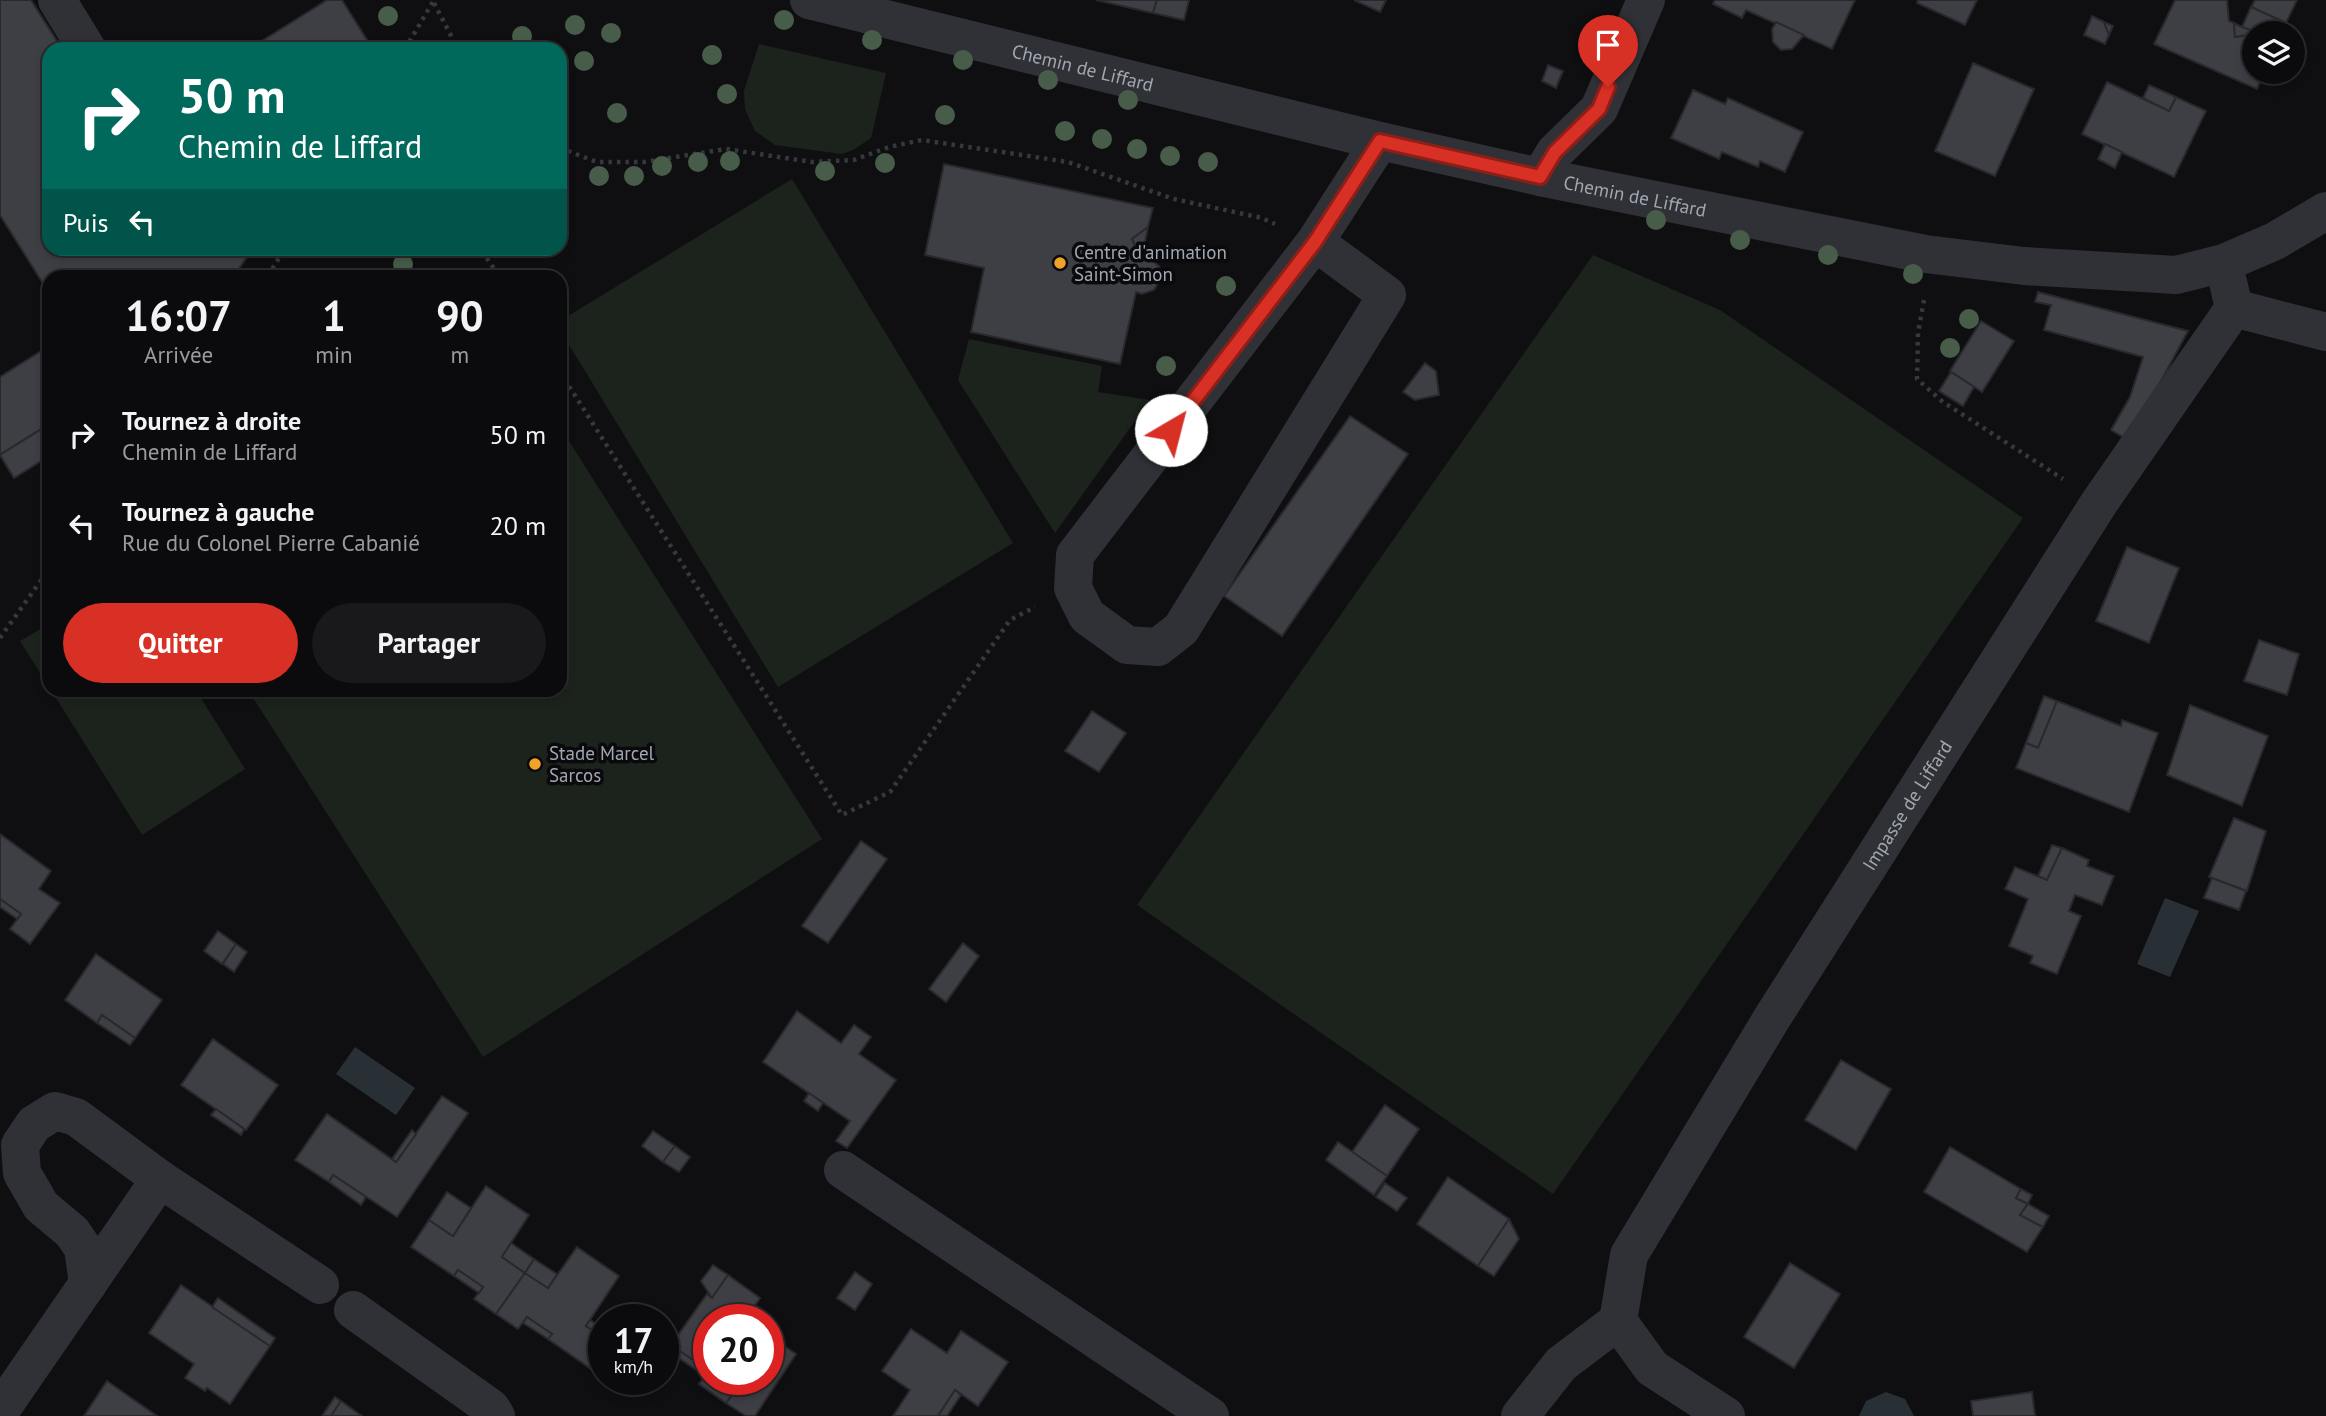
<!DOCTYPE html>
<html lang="fr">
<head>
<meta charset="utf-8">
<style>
  body { margin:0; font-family:"PT Sans",sans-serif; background:#19191b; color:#f1f3f6; height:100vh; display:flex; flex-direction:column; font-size:26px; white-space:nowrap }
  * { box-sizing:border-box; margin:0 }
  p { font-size:23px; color:#9a9b9d }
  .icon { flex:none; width:38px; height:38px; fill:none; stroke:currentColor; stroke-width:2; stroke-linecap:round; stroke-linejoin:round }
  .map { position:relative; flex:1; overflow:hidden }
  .drawer { position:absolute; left:42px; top:270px; width:525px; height:427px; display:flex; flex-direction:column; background:#0b0b0d; border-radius:21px; box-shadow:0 4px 10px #0003,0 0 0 2px #2b2b2e }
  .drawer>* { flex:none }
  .top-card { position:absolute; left:42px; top:42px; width:525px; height:214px; border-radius:21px; box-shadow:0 4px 10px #0003,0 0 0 2px #2b2b2e; background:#00695c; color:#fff; overflow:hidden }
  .buttons { position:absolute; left:2242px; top:21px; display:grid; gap:14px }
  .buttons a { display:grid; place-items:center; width:63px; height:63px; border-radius:50%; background:#0b0b0d; box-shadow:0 4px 10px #0003,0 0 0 2px #2b2b2e; font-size:35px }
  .speed { position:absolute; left:588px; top:1304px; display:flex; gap:14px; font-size:35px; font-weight:700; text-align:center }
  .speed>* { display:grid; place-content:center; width:91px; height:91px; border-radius:50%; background:#0b0b0d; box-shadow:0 4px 10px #0003,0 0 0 2px #2b2b2e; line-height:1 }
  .speed small { font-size:18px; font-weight:400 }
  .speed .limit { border:10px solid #d22; background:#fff; color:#111 }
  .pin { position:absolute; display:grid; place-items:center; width:60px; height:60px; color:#fff; margin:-72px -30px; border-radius:50% 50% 50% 0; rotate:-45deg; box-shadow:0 0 7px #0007 }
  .pin .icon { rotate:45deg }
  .me { position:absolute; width:77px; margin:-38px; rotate:37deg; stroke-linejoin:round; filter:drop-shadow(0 0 5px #0008) }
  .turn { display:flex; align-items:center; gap:24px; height:147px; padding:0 21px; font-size:32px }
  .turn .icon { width:91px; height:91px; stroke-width:2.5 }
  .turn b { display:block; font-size:49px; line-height:60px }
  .then { display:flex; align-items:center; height:66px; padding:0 21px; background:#0003; gap:14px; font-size:26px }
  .eta { display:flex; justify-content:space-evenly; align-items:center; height:119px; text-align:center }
  .eta b { font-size:42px; font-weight:700; line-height:49px }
  .button { display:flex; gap:14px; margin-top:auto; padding:14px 21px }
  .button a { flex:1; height:80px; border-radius:42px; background:#d93025; color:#fff; font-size:28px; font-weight:700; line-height:80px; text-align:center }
  .button a+a { background:#19191b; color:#f1f3f6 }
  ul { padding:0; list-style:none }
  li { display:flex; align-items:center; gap:21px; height:91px; padding:0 21px }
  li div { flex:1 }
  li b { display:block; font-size:26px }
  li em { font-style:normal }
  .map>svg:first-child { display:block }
  .green { fill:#1c231c }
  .water { fill:#283036 }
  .building { fill:#3e3f44; stroke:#29292d; stroke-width:2 }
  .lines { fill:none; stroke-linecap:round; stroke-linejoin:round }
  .path { stroke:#36383d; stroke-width:4.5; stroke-dasharray:3.5 5; stroke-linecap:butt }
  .minor { stroke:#303136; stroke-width:38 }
  .tree { fill:#485d49 }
  .route-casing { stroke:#8d1f18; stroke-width:18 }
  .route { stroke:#d93025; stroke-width:12 }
  .poi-dot { fill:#f0a328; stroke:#0a0a0c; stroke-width:2.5 }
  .labels { text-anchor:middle; stroke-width:7; stroke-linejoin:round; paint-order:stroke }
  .street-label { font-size:19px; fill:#a0a7b2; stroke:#0a0a0c }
  .poi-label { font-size:19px; fill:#a0a7b2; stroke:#0a0a0c; text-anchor:start }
</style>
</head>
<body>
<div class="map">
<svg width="2326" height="1416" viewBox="0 0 2326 1416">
  <rect width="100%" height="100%" fill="#0f0f11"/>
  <!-- green -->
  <g class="green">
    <polygon points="759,44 886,73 871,138 853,150 842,154 775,145 755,131 745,109 744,91"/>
    <polygon points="792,179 1013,543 778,687 560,330 560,321"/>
    <polygon points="1593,255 1720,310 2023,518 1553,1194 1137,905"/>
    <polygon points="969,339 1102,366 1098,392 1150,400 1055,533 958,380"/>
    <polygon points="560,427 822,839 483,1057 248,690 560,690"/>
    <polygon points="49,624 49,687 20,641"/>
    <polygon points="51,690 196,690 245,769 142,835"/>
  </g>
  <!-- water -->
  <g class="water">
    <polygon points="2165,898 2199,911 2170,977 2137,964"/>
    <polygon points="355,1047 415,1088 396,1115 336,1074"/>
    <polygon points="1886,1392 1905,1399 1914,1416 1859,1416 1866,1401"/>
  </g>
  <!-- building -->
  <g class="building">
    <polygon points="0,0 31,0 62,49 49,49 49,248 253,248 234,276 49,276 49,293 0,215"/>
    <polygon points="327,0 342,0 372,48 249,49"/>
    <polygon points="1096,0 1157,0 1153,13"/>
    <polygon points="1157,0 1189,0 1184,20 1153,13"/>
    <polygon points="1354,0 1386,0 1380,12"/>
    <polygon points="1715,0 1855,0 1832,49 1746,10 1742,18 1713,4"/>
    <polygon points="1918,0 1977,0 1965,25 1917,3"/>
    <polygon points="2175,0 2227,0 2229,21 2234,23 2235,37 2254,34 2254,72 2264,72 2257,89 2154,44"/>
    <polygon points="2255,0 2297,0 2286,23 2251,7"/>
    <polygon points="2251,7 2286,23 2282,33 2258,33 2242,27"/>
    <polygon points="2092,16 2104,22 2109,35 2105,44 2084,35"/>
    <polygon points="1776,22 1804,35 1792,49 1781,50 1773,42 1772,29"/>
    <polygon points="2104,22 2113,26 2109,35"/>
    <polygon points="2234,23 2242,27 2258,33 2235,37"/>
    <polygon points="1973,63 2034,89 1995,176 1935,151"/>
    <polygon points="1548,65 1563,71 1556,88 1542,81"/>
    <polygon points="2107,82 2169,111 2176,97 2206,111 2174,177 2082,134"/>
    <polygon points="2149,85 2176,97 2169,111 2143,98"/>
    <polygon points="1693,90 1725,104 1728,98 1803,132 1785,172 1760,161 1758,167 1722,152 1719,159 1671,138"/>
    <polygon points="2105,144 2122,152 2115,168 2098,159"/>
    <polygon points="944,164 1153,208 1148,227 1132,239 1140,257 1148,257 1159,266 1162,277 1154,290 1142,294 1136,292 1120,364 971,332 984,268 925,255"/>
    <polygon points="1148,227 1142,257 1140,257 1132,239"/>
    <polygon points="2038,292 2188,331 2161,381 2123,437 2111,430 2130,397 2143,357 2044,330 2051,305 2035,302"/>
    <polygon points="1981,321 2014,341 1982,392 1950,371"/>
    <polygon points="49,346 49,424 0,455 0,377"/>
    <polygon points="1425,363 1436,371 1439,395 1415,400 1403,392"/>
    <polygon points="1951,372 1974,387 1963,406 1939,391"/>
    <polygon points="1350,416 1408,454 1282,636 1224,596"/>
    <polygon points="40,430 49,443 49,456 14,478 0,455"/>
    <polygon points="2127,547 2179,568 2149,643 2096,621"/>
    <polygon points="2259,640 2299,654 2287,695 2244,681"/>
    <polygon points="2044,696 2057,701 2038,748 2026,743"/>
    <polygon points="2057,701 2121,726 2122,720 2158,733 2129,812 2016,768 2026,743 2038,748"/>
    <polygon points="2190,705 2268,736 2242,806 2167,775"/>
    <polygon points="1092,711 1126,733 1099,772 1065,751"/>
    <polygon points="2234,818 2266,831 2247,891 2209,877"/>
    <polygon points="0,834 51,871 39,889 60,903 30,944 10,929 21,914 0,899"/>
    <polygon points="861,841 887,859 828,943 802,926"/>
    <polygon points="2052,845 2062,848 2047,880 2038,876"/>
    <polygon points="2062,848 2089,860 2087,866 2114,876 2102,905 2075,895 2069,911 2081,916 2057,974 2030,963 2033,956 2009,946 2028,899 2005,889 2015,867 2047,880"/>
    <polygon points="2212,878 2246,891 2239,910 2204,898"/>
    <polygon points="0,899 21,914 17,919 0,907"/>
    <polygon points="218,931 236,944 222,964 204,951"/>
    <polygon points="963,943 979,956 946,1002 929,989"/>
    <polygon points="236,944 247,952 234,972 223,964"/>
    <polygon points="96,954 162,1000 135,1038 102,1015 97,1023 65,1000"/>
    <polygon points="797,1011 841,1043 854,1025 871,1037 859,1054 896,1080 847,1148 836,1141 850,1121 763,1062"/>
    <polygon points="102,1015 135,1038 130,1045 97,1023"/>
    <polygon points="213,1039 278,1085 246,1130 181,1085"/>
    <polygon points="1841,1060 1891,1089 1856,1150 1805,1120"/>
    <polygon points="809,1093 823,1103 818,1111 804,1101"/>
    <polygon points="442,1096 468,1113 397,1217 333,1175 329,1182 295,1160 327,1114 396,1162"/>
    <polygon points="1385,1105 1419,1129 1387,1176 1352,1152"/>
    <polygon points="216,1109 244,1129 241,1135 211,1115"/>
    <polygon points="412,1130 416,1134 396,1162 392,1159"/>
    <polygon points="653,1131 675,1146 663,1162 642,1146"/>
    <polygon points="1338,1142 1387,1176 1374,1195 1326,1160"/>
    <polygon points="675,1146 690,1157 679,1172 663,1162"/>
    <polygon points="1950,1147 2021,1189 2016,1198 2028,1204 2020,1215 2043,1227 2027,1252 1924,1192"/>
    <polygon points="333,1175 366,1197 361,1205 329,1182"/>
    <polygon points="1448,1177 1509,1219 1478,1266 1417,1224"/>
    <polygon points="1385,1183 1407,1198 1397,1211 1376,1197"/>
    <polygon points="486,1186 529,1215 502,1257 525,1273 496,1314 474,1299 483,1287 458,1270 454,1276 411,1247 429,1220 453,1236"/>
    <polygon points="2021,1189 2032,1195 2028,1204 2016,1198"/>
    <polygon points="447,1192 471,1208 453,1236 429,1220"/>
    <polygon points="2028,1204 2049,1216 2043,1227 2020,1215"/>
    <polygon points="1509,1219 1519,1239 1494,1276 1478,1266"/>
    <polygon points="511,1243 534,1259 525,1273 502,1257"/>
    <polygon points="577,1247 619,1276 586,1326 604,1338 604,1351 591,1369 548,1339 552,1334 527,1317 518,1329 496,1314 525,1273 548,1288"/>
    <polygon points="534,1259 557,1274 548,1288 525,1273"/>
    <polygon points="1790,1263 1840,1294 1794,1368 1744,1337"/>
    <polygon points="713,1265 728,1275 712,1298 701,1281"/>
    <polygon points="458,1270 483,1287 479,1293 454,1276"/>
    <polygon points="855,1272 872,1284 855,1310 837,1298"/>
    <polygon points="728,1275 760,1298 745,1320 709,1320 709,1371 671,1345 707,1294 712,1298"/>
    <polygon points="181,1285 270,1346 230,1404 207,1388 205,1391 185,1378 194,1364 149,1333"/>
    <polygon points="218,1298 275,1338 270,1346 212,1307"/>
    <polygon points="527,1317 552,1334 548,1339 523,1323"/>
    <polygon points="590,1320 604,1329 604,1338 586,1326"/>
    <polygon points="911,1329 947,1353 961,1331 1008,1362 978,1406 955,1390 938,1416 893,1416 910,1390 882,1371"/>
    <polygon points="768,1335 796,1354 755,1416 746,1416 726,1403 732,1395 714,1382 716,1379 768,1379"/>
    <polygon points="671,1345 709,1371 709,1379 716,1379 714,1382 732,1395 726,1403 699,1384 705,1376 667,1350"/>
    <polygon points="107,1381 157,1416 84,1416"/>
    <polygon points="955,1390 961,1395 947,1416 938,1416"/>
    <polygon points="2032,1392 2035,1416 1973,1416 1971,1401"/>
    <polygon points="335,1397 341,1401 331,1416 322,1416"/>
    <polygon points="341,1401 362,1416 331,1416"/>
  </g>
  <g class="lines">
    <!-- path -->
    <g class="path">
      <polyline points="434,3 458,49"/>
      <polyline points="405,49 434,0"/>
      <polyline points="560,148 597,162 644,162 726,149 812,162 854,160 889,147 922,140 1068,162 1174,199 1262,218 1275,224"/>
      <polyline points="482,251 499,276"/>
      <polyline points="268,276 285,248"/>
      <polyline points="1924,300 1918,333 1917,379 1943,402 2063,479"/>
      <polyline points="560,372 842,815 890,792 1010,620 1035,607"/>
      <polyline points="0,638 49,569"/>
    </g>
    <!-- minor -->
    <g class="minor">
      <polyline points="57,0 87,49"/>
      <path id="s1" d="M809,0L1380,141L1540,177L1925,254L2024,266L2176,275L2224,263L2275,241L2326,211"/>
      <polyline points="1540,177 1555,152 1599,109 1646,0"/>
      <polyline points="1315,242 1387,295 1181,629 1158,647 1127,645 1087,616 1073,588 1075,555 1315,242 1380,141"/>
      <polyline points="2228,282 2234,308 2326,332"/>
      <polyline points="843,1170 1210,1416"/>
      <polyline points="88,1284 83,1248 72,1232 41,1206 22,1173 20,1145 34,1124 55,1111 76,1117 160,1179"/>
      <polyline points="353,1310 491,1408 496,1416"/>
      <polyline points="0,1411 160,1179 320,1285"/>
      <polyline points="1520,1416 1561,1364 1618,1321"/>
      <path id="s2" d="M1726,1416L1652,1368L1618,1321L1629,1255L1772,1018L2099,503L2234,308"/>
    </g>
  </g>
  <!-- trees -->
  <g class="tree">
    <circle cx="388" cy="16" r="10"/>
    <circle cx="784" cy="20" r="10"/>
    <circle cx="575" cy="25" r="10"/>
    <circle cx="611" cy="33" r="10"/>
    <circle cx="522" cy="36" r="10"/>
    <circle cx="872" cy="40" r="10"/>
    <circle cx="712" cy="55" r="10"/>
    <circle cx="963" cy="60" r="10"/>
    <circle cx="584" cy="61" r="10"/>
    <circle cx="1048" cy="80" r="10"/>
    <circle cx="727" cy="94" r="10"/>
    <circle cx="1128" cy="100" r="10"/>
    <circle cx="617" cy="113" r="10"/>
    <circle cx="945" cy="115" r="10"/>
    <circle cx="1065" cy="131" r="10"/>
    <circle cx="1102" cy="139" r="10"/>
    <circle cx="1137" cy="149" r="10"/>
    <circle cx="1170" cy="156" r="10"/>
    <circle cx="730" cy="161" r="10"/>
    <circle cx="698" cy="162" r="10"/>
    <circle cx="1208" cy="162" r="10"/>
    <circle cx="885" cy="163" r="10"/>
    <circle cx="662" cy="166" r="10"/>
    <circle cx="825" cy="171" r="10"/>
    <circle cx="599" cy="176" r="10"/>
    <circle cx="634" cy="176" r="10"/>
    <circle cx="1656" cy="220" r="10"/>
    <circle cx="1740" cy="240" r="10"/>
    <circle cx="1828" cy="255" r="10"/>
    <circle cx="403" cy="264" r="10"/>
    <circle cx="1913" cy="274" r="10"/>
    <circle cx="1226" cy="286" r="10"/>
    <circle cx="1969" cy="319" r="10"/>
    <circle cx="1950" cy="348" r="10"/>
    <circle cx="1166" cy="366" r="10"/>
  </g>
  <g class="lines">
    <!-- route casing -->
    <g class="route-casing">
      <polyline id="route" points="1171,430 1315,242 1380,141 1540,177 1555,152 1599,109 1608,87"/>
    </g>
    <!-- route -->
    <use href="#route" class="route"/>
  </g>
  <!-- markers -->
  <g class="poi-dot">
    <circle cx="1060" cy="263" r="7"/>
    <circle cx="535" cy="764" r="7"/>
  </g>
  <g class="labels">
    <!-- street labels -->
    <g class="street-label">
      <text dy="7" stroke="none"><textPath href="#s1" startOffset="282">Chemin de Liffard</textPath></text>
      <text dy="7" stroke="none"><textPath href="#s1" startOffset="849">Chemin de Liffard</textPath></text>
      <text dy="7" stroke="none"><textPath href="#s2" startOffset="742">Impasse de Liffard</textPath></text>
    </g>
    <!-- poi labels -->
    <g class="poi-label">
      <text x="1074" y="259">Centre d'animation<tspan x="1074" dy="22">Saint-Simon</tspan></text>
      <text x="549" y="760">Stade Marcel<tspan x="549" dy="22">Sarcos</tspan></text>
    </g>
  </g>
</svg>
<div class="buttons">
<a><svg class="icon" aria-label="layers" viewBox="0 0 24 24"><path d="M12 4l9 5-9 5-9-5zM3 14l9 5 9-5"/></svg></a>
</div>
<div class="speed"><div>17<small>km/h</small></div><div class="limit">20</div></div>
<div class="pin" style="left:1608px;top:87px;background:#d93025"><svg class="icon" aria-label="arrive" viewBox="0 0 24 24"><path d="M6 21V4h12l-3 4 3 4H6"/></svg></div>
<svg class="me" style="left:1171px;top:430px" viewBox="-20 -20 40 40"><circle r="19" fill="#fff"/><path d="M0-13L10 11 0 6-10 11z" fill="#d93025"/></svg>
<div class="top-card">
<div class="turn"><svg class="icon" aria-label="right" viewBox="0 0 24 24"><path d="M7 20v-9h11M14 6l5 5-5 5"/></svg><div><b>50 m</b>Chemin de Liffard</div></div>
<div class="then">Puis<svg class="icon" aria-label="left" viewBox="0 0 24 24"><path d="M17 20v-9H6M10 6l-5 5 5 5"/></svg></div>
</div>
<section class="drawer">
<div class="eta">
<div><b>16:07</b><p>Arrivée</p></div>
<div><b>1</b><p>min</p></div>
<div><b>90</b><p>m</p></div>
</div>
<ul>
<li><svg class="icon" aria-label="right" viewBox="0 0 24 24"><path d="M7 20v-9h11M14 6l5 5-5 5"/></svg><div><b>Tournez à droite</b><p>Chemin de Liffard</p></div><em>50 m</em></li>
<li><svg class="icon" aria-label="left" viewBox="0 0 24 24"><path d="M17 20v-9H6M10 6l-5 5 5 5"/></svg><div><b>Tournez à gauche</b><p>Rue du Colonel Pierre Cabanié</p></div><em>20 m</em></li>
</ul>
<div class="button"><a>Quitter</a><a>Partager</a></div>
</section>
</div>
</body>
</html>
